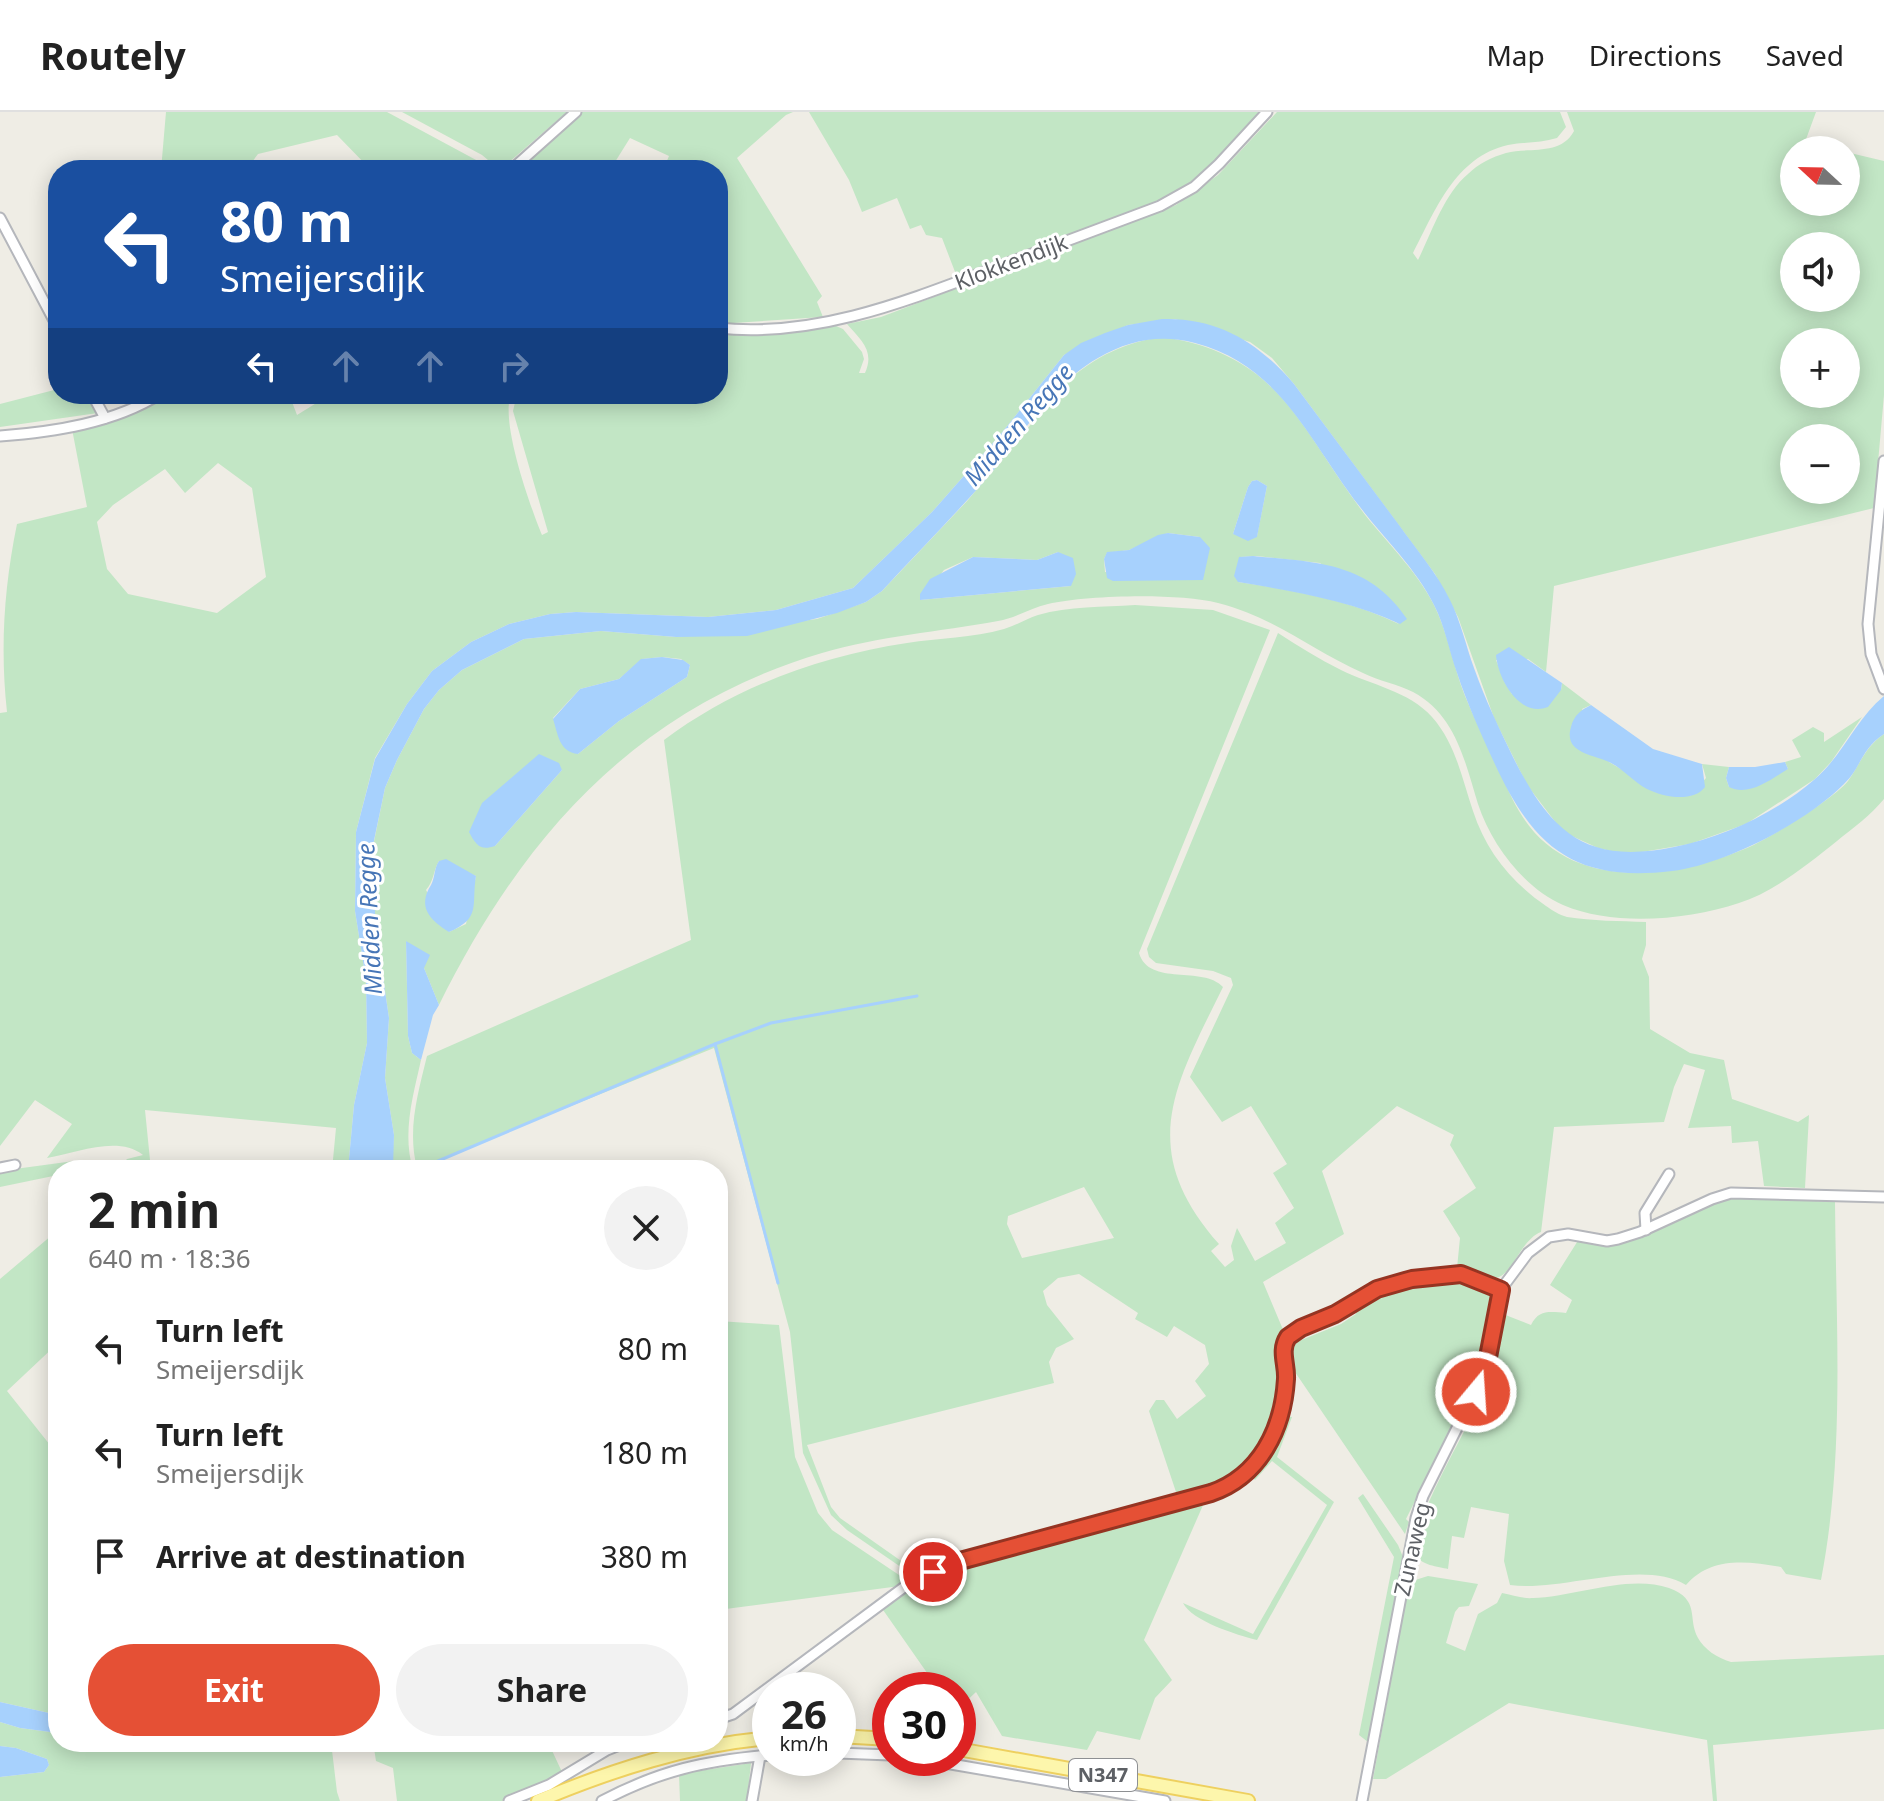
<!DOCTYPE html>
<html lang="en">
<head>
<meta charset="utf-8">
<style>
  body { margin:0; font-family:"Noto Sans",sans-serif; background:#f2f2f2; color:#222; height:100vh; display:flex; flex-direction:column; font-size:30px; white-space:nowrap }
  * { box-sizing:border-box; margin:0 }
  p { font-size:26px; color:#767676 }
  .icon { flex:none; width:44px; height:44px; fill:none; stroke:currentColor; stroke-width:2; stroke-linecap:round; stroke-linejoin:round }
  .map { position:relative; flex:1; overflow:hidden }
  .panel { position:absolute; left:48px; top:1048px; width:680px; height:592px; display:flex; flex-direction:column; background:#fff; border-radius:32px; box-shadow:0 4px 20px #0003 }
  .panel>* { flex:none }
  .hud { position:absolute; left:48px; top:48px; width:680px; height:244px; border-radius:32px; box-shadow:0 4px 20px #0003; background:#1a4fa0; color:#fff; overflow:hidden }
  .needle { width:52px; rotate:292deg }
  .tools { position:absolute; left:1780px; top:24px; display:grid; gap:16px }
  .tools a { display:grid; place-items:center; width:80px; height:80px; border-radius:50%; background:#fff; box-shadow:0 4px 20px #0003; font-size:40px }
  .speed { position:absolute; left:752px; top:1560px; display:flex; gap:16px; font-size:40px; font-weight:700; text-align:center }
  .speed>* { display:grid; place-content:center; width:104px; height:104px; border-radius:50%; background:#fff; box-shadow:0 4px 20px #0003; line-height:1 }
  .speed small { font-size:20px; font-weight:400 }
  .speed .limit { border:12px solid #d22; background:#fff; color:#111 }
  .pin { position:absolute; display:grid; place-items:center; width:68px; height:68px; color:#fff; margin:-34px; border:4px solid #fff; border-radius:50%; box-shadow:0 2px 8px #0007 }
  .me { position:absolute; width:88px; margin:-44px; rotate:18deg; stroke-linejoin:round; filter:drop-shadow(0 0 6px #0008) }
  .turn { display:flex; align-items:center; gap:28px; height:168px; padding:0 40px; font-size:36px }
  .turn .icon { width:104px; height:104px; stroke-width:2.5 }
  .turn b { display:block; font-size:56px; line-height:68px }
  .lanes { display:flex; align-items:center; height:76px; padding:0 40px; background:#0003; justify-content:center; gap:40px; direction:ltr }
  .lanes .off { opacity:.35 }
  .round { display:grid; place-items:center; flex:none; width:84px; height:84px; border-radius:42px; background:#f2f2f2 }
  .headline { display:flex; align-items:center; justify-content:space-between; height:136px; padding:0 40px }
  h1 { font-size:48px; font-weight:700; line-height:60px }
  .primary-button { display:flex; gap:16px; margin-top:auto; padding:16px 40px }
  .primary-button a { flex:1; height:92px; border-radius:48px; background:#e55035; color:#fff; font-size:32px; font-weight:700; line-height:92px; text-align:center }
  .primary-button a+a { background:#f2f2f2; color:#222 }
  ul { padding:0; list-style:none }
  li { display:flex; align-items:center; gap:24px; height:104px; padding:0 40px }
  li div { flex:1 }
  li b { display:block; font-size:30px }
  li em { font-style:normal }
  header { display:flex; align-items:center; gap:48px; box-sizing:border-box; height:112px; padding:0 40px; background:#fff; border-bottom:2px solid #e0e0e0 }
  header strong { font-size:38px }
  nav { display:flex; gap:44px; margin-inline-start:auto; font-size:28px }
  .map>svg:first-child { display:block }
  .green { fill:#c2e6c5; fill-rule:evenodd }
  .water { fill:#a7d1fd }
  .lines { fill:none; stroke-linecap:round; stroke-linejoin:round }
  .stream { stroke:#a7d1fd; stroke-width:3 }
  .minor-casing { stroke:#b5b7bc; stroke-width:13 }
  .major-casing { stroke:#eed05f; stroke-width:16 }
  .minor { stroke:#fff; stroke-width:9 }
  .major { stroke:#fdf6ac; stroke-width:12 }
  .route-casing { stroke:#953422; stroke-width:20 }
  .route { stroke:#e55035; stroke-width:14 }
  .labels { text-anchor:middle; stroke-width:6; stroke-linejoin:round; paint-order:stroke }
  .shield { fill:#fff; stroke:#8e9093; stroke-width:2 }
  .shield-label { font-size:20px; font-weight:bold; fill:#5d6065 }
  .street-label { font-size:22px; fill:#5d6065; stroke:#fff }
  .water-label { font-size:24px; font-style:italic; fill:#4776b7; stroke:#fff }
</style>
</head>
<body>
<header>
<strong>Routely</strong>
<nav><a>Map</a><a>Directions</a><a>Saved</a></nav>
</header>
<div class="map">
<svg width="1884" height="1689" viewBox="0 0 1884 1689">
  <rect width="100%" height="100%" fill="#efede5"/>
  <!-- green -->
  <g class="green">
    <polygon points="166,0 387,0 478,49 489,58 371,58 337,23 258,42 246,58 161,58"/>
    <polygon points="402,0 567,0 500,58 482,43"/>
    <polygon points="580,0 793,0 786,3 737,46 822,184 817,190 823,205 718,212 718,58 663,58 669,44 630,26 610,58 515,58"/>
    <path d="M809,0H1262C1229,36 1204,66 1160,89L957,165L942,126L926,123L921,113L910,117L897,86L862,100L849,68Z"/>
    <path d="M1277,0H1560L1566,15L1557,26C1541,31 1525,30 1508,33C1455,45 1435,99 1413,141L1418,148C1432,120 1444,82 1468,62C1478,52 1492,45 1506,41C1529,35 1561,44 1574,19L1567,0H1816L1805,30L1837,38H1794V90H1846V40L1884,49V283L1874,396L1554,474L1546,560L1528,547L1496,548L1505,571L1512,582L1561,578L1562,571L1591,593L1582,597L1609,650L1665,683L1690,684L1706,666L1702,652L1729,655L1726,666L1729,675L1788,657L1785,650L1801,645L1792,628L1813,615L1824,621V630L1862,605L1831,650L1815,667L1746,712L1690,732L1636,741L1615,740L1598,736L1563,720L1527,673L1494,606L1458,505L1435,462L1294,272L1272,246L1250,230L1175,207L1128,213L1064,243L1000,323L932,400L853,476L776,498L708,505L576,500L550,502L509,512L488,522L471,530L432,559L407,592L375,646L356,720L355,799L366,868L367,931L354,993L348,1058H332L336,1016L145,998L151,1058H118L127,1047L143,1043C118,1023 76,1041 47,1046L72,1012L35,988L0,1034V601L7,600C0,537 4,475 17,412L87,395L72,317L127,304L166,282H289L297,303L331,282H511C500,310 530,394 542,423L548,420L513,299L517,282H718V222L793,221L836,214L843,217L862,240L864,247L859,261H865C875,239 861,228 847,212L881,205L1176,93L1218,63ZM1794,134H1846V186H1794ZM1794,230H1846V282H1794ZM1794,326H1846V378H1794ZM218,351L252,376L266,465L217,501L128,482L107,457L97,410L113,393L165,357L185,381Z"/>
    <path d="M1164,225C1277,243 1297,310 1357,392C1382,427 1414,454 1434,493C1448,521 1453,554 1465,584C1474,606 1485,628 1496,650C1503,666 1510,684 1519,699C1567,782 1673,767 1747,736C1768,727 1835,686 1848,669C1860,652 1865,635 1884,622V687C1871,703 1853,716 1837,729C1808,752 1774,780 1739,791C1687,808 1615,815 1563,793C1524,776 1491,732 1478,692C1465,650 1456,603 1413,580C1397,572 1379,569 1363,561C1311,538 1276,506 1218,491C1178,481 1089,483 1048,492C1031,496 1015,506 998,509C939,520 879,524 822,541C636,596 522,725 439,893L424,856L406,829L408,924L412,941L421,948C413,984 402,1021 413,1058H391L394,1023L385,966L389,906L375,811V773L371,760L372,739L385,676L397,648L424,597L439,578L462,558L524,527L601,519L676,525L817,507L866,490L882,479L968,388L1066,270C1095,245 1126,229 1164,225ZM1257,368L1267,374L1257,424L1233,422L1248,375L1252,369ZM1168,421L1200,425L1203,468L1164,467L1105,460L1104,447L1107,441L1129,438ZM1058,440L1071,474L920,488L944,458L973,445L1037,448ZM1257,444L1320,451L1399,512C1350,488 1292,478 1238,470L1240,445ZM662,545L681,547L690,553L687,565L619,609L578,642L553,606L580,577L619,567L642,547ZM539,643L562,658L495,734L511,668ZM439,749L476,764L466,812L449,820L426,778C434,769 433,759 439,749Z"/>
    <polygon points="58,277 58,282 88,282 98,301 0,315 0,292"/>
    <path d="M1135,493L1213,498L1270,518L1139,841C1149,875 1203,853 1223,875C1175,973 1135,1037 1219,1132L1211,1139L1225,1155L1234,1148L1231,1134L1237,1116L1255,1149L1286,1131L1275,1111L1294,1096L1273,1061L1287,1052L1251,994L1222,1010L1190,965L1233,873L1231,866L1213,859L1156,851L1149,845L1147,837L1278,521C1298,534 1319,547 1341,558C1371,573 1409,579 1432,605C1456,632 1462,667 1473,699C1486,739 1511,770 1546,794C1552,798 1559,803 1567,805C1592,809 1620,809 1646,810V833L1642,847L1649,865L1650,917L1690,941L1724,948L1732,987L1798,1010L1809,1003L1805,1076L1764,1074L1758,1029L1732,1031L1731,1014L1688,1016L1705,958L1684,952L1674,975L1664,1010L1554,1015L1541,1120C1520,1128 1513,1164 1495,1166C1484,1168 1468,1160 1457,1156L1460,1126L1443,1099L1476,1076L1450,1033L1454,1023L1397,994L1322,1059L1344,1122L1263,1170L1284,1220C1275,1233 1281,1246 1282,1262C1283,1278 1277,1294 1272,1310C1255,1370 1230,1368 1177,1383L1149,1299L1156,1288H1164L1177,1307L1206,1284L1195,1269L1209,1252L1205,1233L1174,1214L1167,1225L1135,1207L1138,1201L1079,1162L1058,1166L1043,1179L1047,1193L1074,1227L1056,1236L1049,1250L1054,1271L807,1333L831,1395L840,1406L914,1458L911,1462L847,1418L831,1403L803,1341L790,1220L714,936L418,1056L420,1058L417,1056C407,1018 418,981 427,944L691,828L664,628C735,575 820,544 907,531C938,526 973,526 1004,517C1015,514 1026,507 1038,503C1069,494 1103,495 1135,493ZM1084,1075L1114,1126L1022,1146L1007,1112L1008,1104Z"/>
    <polygon points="74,1049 67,1058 58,1058 58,1063 0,1075 0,1059"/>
    <path d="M1738,1085L1835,1090C1836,1215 1845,1344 1821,1468L1786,1462L1781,1455C1747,1449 1711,1444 1686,1473C1642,1446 1562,1480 1510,1473L1504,1449L1509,1402L1471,1395L1464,1426L1452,1424L1448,1457C1439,1455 1419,1453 1416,1442C1407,1413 1477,1303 1489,1268C1496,1247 1499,1224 1503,1202L1531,1213C1539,1197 1550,1200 1566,1201L1572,1188L1550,1173L1579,1127L1614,1132L1625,1130L1712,1092Z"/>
    <polygon points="58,1118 58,1231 7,1279 58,1343 58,1603 0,1590 0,1167"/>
    <path d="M1453,1167C1467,1169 1483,1173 1491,1184L1481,1245L1472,1275L1406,1407L1409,1410L1405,1422L1295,1260L1290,1238L1287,1237L1290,1229L1294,1231L1341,1212L1356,1202L1353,1197L1363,1191L1366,1194C1392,1175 1421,1170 1453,1167Z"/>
    <polygon points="718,1209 779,1213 795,1345 818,1401 832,1418 908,1469 900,1474 718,1498"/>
    <path d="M1287,1304L1292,1305L1277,1345L1334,1390L1257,1528C1237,1523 1192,1509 1183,1491L1253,1522L1327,1393L1272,1349L1255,1368L1252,1364L1270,1347Z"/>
    <polygon points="1363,1382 1398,1433 1403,1445 1368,1630 1359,1623 1394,1445 1358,1386"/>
    <polygon points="1207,1384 1144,1528 1172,1568 1155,1586 1140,1628 1097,1619 1087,1638 1002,1624 976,1580 958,1597 958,1578 939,1578 881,1495 914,1475 934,1467"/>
    <path d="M1428,1464L1478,1472L1469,1494L1459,1495L1455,1500L1446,1531L1465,1539L1478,1502L1497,1491L1502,1481C1512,1483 1523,1487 1533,1486C1574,1485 1628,1462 1669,1476C1701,1488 1687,1506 1698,1526C1704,1537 1717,1546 1731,1550L1884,1543V1617L1713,1633L1717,1689H1713L1707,1628L1509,1591L1386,1667H1373L1409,1470Z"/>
    <polygon points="0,1610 20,1616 58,1621 58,1630 331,1630 337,1680 340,1689 0,1689 0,1665 44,1660 49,1653 47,1647 16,1636 0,1634"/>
    <polygon points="373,1630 548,1630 562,1660 502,1689 397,1689 393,1656 376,1649"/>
    <polygon points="751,1651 747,1689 680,1689 679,1662"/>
  </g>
  <!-- water -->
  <g class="water">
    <path d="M1162,207C1218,205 1259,231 1294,272C1329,319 1364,366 1399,413C1416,437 1437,461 1450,488C1461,510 1466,534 1474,556C1485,587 1499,616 1513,645C1551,721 1586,753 1674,735C1724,725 1776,701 1815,667C1843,643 1856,607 1884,584V622C1861,637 1861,656 1844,672C1805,711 1726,752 1672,759C1573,771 1532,734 1493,648C1480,620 1467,591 1457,561C1449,539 1445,514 1434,493C1415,455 1385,428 1360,395C1310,331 1281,253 1195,231C1159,222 1130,228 1098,246C1049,274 1021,326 986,367C952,406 916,442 882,479L866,490L837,501L747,524L676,525L601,519L524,527L462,558L439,578L424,597L397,648L385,676L372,738L371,760L375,773V811L389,906L385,966L394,1023L393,1056L348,1058L354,993L367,931L366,868L355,799L356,720L375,647L407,592L432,559L471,530L488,522L509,512L550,502L576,500L708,505L776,498L853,476L932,400L1000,323L1064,243L1081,231L1105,221L1128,213Z"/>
    <polygon points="1257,368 1267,374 1257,425 1248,429 1233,422 1248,375 1252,369"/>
    <polygon points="1168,421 1200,425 1210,436 1203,468 1113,469 1107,466 1104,447 1107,440 1129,438 1158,423"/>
    <polygon points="1058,440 1073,446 1076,462 1071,474 920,488 920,482 930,467 973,445 1037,448"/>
    <path d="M1253,444C1316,450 1369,450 1407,507L1400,512C1349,488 1292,479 1238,470L1234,464L1239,445Z"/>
    <path d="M1509,535L1562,571L1561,578L1548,595C1520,606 1498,568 1496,543Z"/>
    <path d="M662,545L683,548L690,553L687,565L619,609L578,642C559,640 558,622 553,607L580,577L619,567L641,547Z"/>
    <path d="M1591,593L1653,637L1702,652L1705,675C1693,691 1663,685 1647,677C1634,670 1624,658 1611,651C1594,642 1563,642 1571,615C1574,603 1581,598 1591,593Z"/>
    <path d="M539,642L559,651L562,658L495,734C480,739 476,733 469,720L482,691Z"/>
    <path d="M1785,650L1788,657C1771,667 1749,685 1729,675L1726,666L1729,655H1755Z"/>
    <path d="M446,747L476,764C471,793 482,806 449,820C430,808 417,795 431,773C435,766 434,756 439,749Z"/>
    <polygon points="406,829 430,843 424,856 439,893 433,903 421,948 412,941 408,924"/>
    <polygon points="0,1590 58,1603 58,1621 20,1616 0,1610"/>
    <polygon points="0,1634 16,1636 47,1647 49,1653 44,1660 0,1665"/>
  </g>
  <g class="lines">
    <!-- stream -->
    <g class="stream">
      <polyline points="438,1049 715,932"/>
      <polyline points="778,1171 715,932 771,911 917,884"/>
    </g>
    <!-- minor casing -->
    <g class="minor-casing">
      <g id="minor">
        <polyline points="511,58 576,0"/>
        <polyline points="0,106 58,216"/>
        <path d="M718,216C813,226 902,191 989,158C1046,137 1103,115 1160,94L1194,75L1219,52L1267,0"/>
        <polyline points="92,282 105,306"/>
        <path d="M0,324C54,320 114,311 160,282"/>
        <polyline points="1884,349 1868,512 1871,542 1884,577"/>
        <polyline points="0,1056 15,1053"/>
        <polyline points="1646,1118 1645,1101 1669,1062"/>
        <polyline points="718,1607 733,1602 911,1470 949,1452 1211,1381 1245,1364 1267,1335 1285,1280 1287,1263 1284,1235 1293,1220 1331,1205 1377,1177 1418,1166 1461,1162 1501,1178"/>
        <polyline points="838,1641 890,1643"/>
        <polyline points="916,1646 1165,1689"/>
        <polyline points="509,1689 549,1673 607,1638 627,1630"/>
        <path d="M602,1689C661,1658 704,1649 770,1643"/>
        <polyline points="752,1689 760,1644"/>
        <polyline points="1362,1689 1416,1406 1423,1384 1479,1272 1490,1235 1498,1189 1505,1172 1528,1141 1549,1125 1568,1122 1607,1129 1618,1127 1640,1120 1712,1087 1731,1081 1884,1085"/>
      </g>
    </g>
    <!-- major casing -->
    <g class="major-casing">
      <g id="major">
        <polyline points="838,1624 890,1627"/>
        <polyline points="958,1637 1248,1689"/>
        <path d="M538,1689C612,1658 689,1633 770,1626"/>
      </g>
    </g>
    <!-- minor -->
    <use href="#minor" class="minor"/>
    <!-- major -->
    <use href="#major" class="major"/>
  </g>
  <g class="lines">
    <!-- route casing -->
    <g class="route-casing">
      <path id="route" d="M933,1460L949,1452L1211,1381C1260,1364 1283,1317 1286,1267C1287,1252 1279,1239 1288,1225L1301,1216L1335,1202L1377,1177L1412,1167L1461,1162L1501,1178L1488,1245L1476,1280"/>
    </g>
    <!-- route -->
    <use href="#route" class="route"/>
  </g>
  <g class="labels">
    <!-- shield labels -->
    <rect class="shield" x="1069" y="1647" width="68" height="32" rx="6"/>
    <g class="shield-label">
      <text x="1103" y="1670">N347</text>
    </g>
    <!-- street labels -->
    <g class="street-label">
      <text transform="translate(1011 150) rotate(-21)" y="8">Klokkendijk</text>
      <text transform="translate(1412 1437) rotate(-77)" y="8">Zunaweg</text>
    </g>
    <!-- water labels -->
    <g class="water-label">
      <text transform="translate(1019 313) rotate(-49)" y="8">Midden Regge</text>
      <text transform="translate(370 807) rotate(-93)" y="8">Midden Regge</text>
    </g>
  </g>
</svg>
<div class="tools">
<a><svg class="needle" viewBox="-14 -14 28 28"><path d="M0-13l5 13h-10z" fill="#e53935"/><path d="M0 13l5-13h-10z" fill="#767676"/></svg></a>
<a><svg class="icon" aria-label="sound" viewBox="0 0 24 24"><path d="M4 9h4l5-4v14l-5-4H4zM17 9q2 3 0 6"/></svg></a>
<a>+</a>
<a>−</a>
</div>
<div class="speed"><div>26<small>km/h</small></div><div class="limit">30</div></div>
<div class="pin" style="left:933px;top:1460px;background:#d93025"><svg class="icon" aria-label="arrive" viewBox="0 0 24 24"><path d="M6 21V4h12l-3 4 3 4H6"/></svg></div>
<svg class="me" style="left:1476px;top:1280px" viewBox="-20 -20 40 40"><circle r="17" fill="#e55035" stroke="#fff" stroke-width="3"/><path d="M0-11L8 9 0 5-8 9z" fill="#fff"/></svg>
<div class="hud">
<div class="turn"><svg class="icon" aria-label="left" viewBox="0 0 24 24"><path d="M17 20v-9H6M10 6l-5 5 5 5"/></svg><div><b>80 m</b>Smeijersdijk</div></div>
<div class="lanes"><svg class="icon" aria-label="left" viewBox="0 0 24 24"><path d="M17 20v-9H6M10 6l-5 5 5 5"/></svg><svg class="icon off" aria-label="ahead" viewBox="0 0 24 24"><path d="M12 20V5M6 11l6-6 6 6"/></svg><svg class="icon off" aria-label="ahead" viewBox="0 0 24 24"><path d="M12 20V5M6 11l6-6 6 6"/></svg><svg class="icon off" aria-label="right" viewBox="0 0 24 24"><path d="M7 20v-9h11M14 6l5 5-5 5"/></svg></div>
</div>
<section class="panel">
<div class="headline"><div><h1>2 min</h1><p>640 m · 18:36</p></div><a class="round"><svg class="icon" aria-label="close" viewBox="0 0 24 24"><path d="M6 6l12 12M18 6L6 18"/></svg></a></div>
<ul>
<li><svg class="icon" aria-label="left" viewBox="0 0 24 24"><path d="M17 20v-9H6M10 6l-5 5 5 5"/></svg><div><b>Turn left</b><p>Smeijersdijk</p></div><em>80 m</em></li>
<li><svg class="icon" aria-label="left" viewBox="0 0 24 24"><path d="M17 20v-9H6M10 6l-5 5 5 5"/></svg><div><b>Turn left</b><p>Smeijersdijk</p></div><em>180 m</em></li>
<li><svg class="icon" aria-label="arrive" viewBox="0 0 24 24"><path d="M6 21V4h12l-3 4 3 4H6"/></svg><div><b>Arrive at destination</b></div><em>380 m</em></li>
</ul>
<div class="primary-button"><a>Exit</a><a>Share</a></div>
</section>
</div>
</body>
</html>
